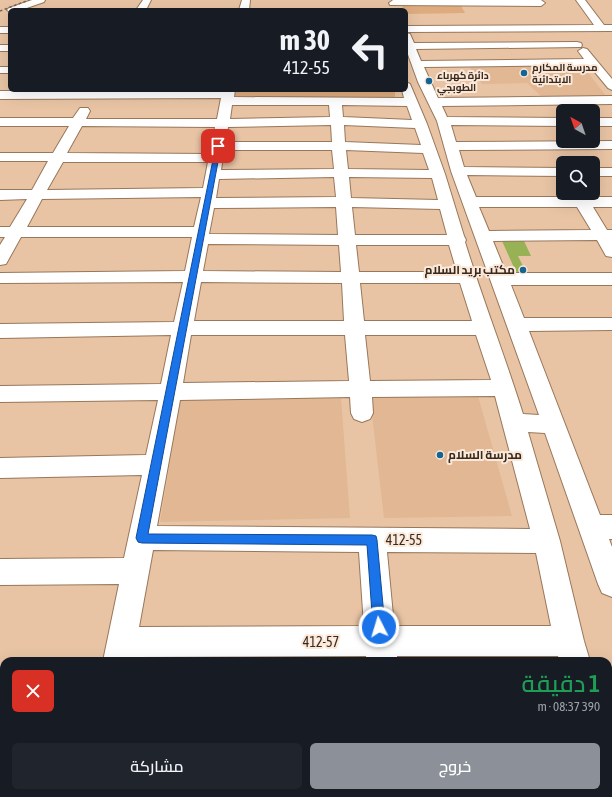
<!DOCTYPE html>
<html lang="ar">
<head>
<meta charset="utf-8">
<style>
  body { margin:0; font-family:"Asap Condensed",Cairo,sans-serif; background:#20242c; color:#f1f3f6; direction:rtl; height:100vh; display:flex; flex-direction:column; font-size:15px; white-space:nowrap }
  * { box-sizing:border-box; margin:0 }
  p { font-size:13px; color:#9ea1a6 }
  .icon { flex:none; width:22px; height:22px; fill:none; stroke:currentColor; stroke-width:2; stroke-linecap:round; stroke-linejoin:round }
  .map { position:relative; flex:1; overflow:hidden; direction:ltr }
  .drawer { position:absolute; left:0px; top:657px; width:612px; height:140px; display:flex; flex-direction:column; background:#171b24; border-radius:12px 12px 0 0; box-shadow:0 4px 16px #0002; direction:rtl }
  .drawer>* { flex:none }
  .guide { position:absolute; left:8px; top:8px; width:400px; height:84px; border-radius:6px; box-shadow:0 4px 16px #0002; direction:rtl; background:#171b24; color:#f1f3f6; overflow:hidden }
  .needle { width:26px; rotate:320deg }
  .fabs { position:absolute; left:556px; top:104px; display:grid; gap:8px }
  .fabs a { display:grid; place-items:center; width:44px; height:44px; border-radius:6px; background:#171b24; box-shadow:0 4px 16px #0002; font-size:20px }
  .pin { position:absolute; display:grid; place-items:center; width:34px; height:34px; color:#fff; margin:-17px; border-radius:8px; box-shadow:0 2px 6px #0006 }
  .me { position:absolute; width:44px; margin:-22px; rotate:355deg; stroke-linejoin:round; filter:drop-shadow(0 0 3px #0008) }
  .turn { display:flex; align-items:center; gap:14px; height:84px; padding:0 12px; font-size:18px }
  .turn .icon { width:52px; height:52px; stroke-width:2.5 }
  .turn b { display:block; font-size:28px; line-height:34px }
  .round { display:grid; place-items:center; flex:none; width:42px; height:42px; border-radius:6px; background:#20242c }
  .overview { display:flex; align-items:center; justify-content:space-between; height:68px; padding:0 12px }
  h1 { font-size:24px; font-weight:600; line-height:30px; color:#1e9e55 }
  .button { display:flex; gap:8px; margin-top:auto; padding:8px 12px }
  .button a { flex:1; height:46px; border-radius:6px; background:#8c9099; color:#fff; font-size:16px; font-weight:600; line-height:46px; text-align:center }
  .button a+a { background:#20242c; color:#f1f3f6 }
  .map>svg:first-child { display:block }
  .built { fill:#e1b794 }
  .green { fill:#ddab7e }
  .building { fill:#97b155 }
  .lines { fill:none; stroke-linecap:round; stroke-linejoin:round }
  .minor-casing { stroke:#98775a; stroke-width:2 }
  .minor { fill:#fff; fill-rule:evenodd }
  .rail { stroke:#796350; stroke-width:1.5; stroke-dasharray:2.5 2.5; stroke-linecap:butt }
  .route { fill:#1a73e8; stroke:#114b97 }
  .poi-dot { fill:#146496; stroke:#fbe8d8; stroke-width:1.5 }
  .labels { text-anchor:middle; stroke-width:4; stroke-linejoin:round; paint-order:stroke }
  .far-poi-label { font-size:10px; font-weight:bold; fill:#37291d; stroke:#fbe8d8; text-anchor:start }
  .poi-label { font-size:12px; font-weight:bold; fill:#37291d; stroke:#fbe8d8; text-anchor:end }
  .near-street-label { font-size:14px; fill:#37291d; stroke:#fbe8d8 }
</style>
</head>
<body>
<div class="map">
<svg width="612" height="797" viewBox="0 0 612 797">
  <rect width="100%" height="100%" fill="#e8c4a4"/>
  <!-- built -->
  <g class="built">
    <polygon points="582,65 606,96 543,98 527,83 482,84 469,66"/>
    <polygon points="478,396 512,516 384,518 370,397"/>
    <polygon points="341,398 350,518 160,522 180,401"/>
  </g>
  <!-- green -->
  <g class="green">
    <polygon points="401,4 460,4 465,13 406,14 406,10 404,10"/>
    <polygon points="236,90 395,90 395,98 233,99"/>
  </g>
  <!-- building -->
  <polygon class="building" points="502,241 524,241 531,256 518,256 526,272 516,272"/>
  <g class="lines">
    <!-- minor casing -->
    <g class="minor-casing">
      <g id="minor">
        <polygon points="32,0 45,0 44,2 21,10 10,10 10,12 7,10 9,8"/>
        <polygon points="143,0 151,0 146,10 136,10"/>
        <polygon points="242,0 250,0 249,10 239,10"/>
        <polygon points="393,0 541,0 545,3 541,6 390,5 389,3"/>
        <polygon points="576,0 585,0 604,25 612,25 612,31 406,32 406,26 594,25"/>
        <rect x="0" y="27" width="10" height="6"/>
        <path d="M406,33L410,34L414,43L577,42L581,43L582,45L581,47L416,49L421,61L584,59L578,51L583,48L587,49L612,79V90L608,88L589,65L424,67L438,98L612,96V104L442,106L447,117L563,118V126L451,125L456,142L612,141V149L459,150L464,167L563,168V176L467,175L476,197H572L569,193H585L587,197H612V207H593L607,230H612V257L606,256L597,240L493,241L506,273H612V285H511L524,318H612V330L529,331L600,515H612V539H609L612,547V597L602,593L598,584L545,433L528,432L560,541L584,641L590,661H560L558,656H397V661H367L366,656L134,657L133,661H103L119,584L0,585V559L124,558L142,475L0,478V458L146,455L158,400L0,402V386L161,384L171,335L0,338V324L174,322L183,282L0,283V273L185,271L192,237H21L6,264L0,265V245L5,237H0V227H10L27,199L0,200V190H32L48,161H0V153H53L69,126H0V118H73L80,108H88L90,111L86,119H217L221,98L0,99V91L235,90L234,97L404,98L402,90H406V82L410,84L427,124L445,174L464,236L466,240L465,242C483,301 505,356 523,414L539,415L451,171L437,121L418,82L406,49ZM232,105H329L330,117L230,119ZM342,105L407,106L412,120L343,117ZM331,125L332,142H226L228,127ZM344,125L415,128L421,145L345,142ZM82,126L215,127L210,154L67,153ZM224,150H332L334,169L221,170ZM346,150L423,153L429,170L348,169ZM63,162H208L203,188L47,190ZM334,177L336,197L216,198L219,179ZM349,177L432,178L438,200L351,198ZM201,197L194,227H27L42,199ZM336,207L338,235L209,234L214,208ZM352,207L440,209L447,235H355ZM479,207H577L591,230L489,231ZM208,244L339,245L341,272L203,271ZM356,245H449L457,272H359ZM201,282L342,283L344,321H194ZM360,283H460L472,321H364ZM191,335H345L349,381L183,383ZM365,335H476L491,380L370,381ZM495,396L530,529L157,526L180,400L350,397L351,413L354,419L362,422L370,419L373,413L372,397ZM153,550L359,552L364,626L139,627ZM387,552L536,553L551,626H394Z"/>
        <rect x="0" y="45" width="10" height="6"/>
        <rect x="0" y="67" width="10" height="6"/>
        <rect x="593" y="118" width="19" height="8"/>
        <rect x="593" y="168" width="19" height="8"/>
        <rect x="0" y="682" width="4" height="32"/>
        <polygon points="608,753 612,755 612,797 601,797 598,793 608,793"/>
        <polygon points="75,793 111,793 110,797 74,797"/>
        <polygon points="375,793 411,793 412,797 376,797"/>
      </g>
    </g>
    <!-- minor -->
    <use href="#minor" class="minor"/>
    <!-- rail -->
    <polyline class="rail" points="0,11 29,0"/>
  </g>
  <!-- route -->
  <polygon class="route" points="216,145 221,146 148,534 372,535 376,536 377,540 385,627 383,631 379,633 375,631 373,627 367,545 142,543 138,542 136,538"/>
  <!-- markers -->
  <g class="poi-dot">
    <circle cx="524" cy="73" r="4"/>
    <circle cx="429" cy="81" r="4"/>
    <circle cx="523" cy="270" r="4"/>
    <circle cx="440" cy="455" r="4"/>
  </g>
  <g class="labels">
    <!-- far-poi labels -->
    <g class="far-poi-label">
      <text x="532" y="71">مدرسة المكارم<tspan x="532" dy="12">الابتدائية</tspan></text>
      <text x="437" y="79">دائرة كهرباء<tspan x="437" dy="12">الطوبجي</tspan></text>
    </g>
    <!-- poi labels -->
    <g class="poi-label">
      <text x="515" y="274">مكتب بريد السلام</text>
      <text x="448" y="459" text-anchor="start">مدرسة السلام</text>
    </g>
    <!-- near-street labels -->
    <g class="near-street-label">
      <text x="404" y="545">412-55</text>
      <text x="321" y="647">412-57</text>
    </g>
  </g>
</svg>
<div class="fabs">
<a><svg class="needle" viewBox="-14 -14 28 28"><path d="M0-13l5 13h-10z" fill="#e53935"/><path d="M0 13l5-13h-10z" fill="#9ea1a6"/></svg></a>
<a><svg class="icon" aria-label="search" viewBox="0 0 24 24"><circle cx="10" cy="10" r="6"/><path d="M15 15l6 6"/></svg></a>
</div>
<div class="pin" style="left:218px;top:146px;background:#d93025"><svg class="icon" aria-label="arrive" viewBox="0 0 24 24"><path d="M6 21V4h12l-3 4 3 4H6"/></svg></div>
<svg class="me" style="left:379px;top:627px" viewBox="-20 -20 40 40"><circle r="17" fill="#1a73e8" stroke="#fff" stroke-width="3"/><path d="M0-11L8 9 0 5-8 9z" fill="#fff"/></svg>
<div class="guide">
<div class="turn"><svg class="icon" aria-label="left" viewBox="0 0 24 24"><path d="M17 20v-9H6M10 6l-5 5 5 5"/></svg><div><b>30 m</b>412-55</div></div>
</div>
<section class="drawer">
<div class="overview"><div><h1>1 دقيقة</h1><p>390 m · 08:37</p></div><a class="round" style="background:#d93025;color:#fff"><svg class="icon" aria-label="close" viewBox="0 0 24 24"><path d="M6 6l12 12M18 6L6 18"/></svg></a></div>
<div class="button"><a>خروج</a><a>مشاركة</a></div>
</section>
</div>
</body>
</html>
